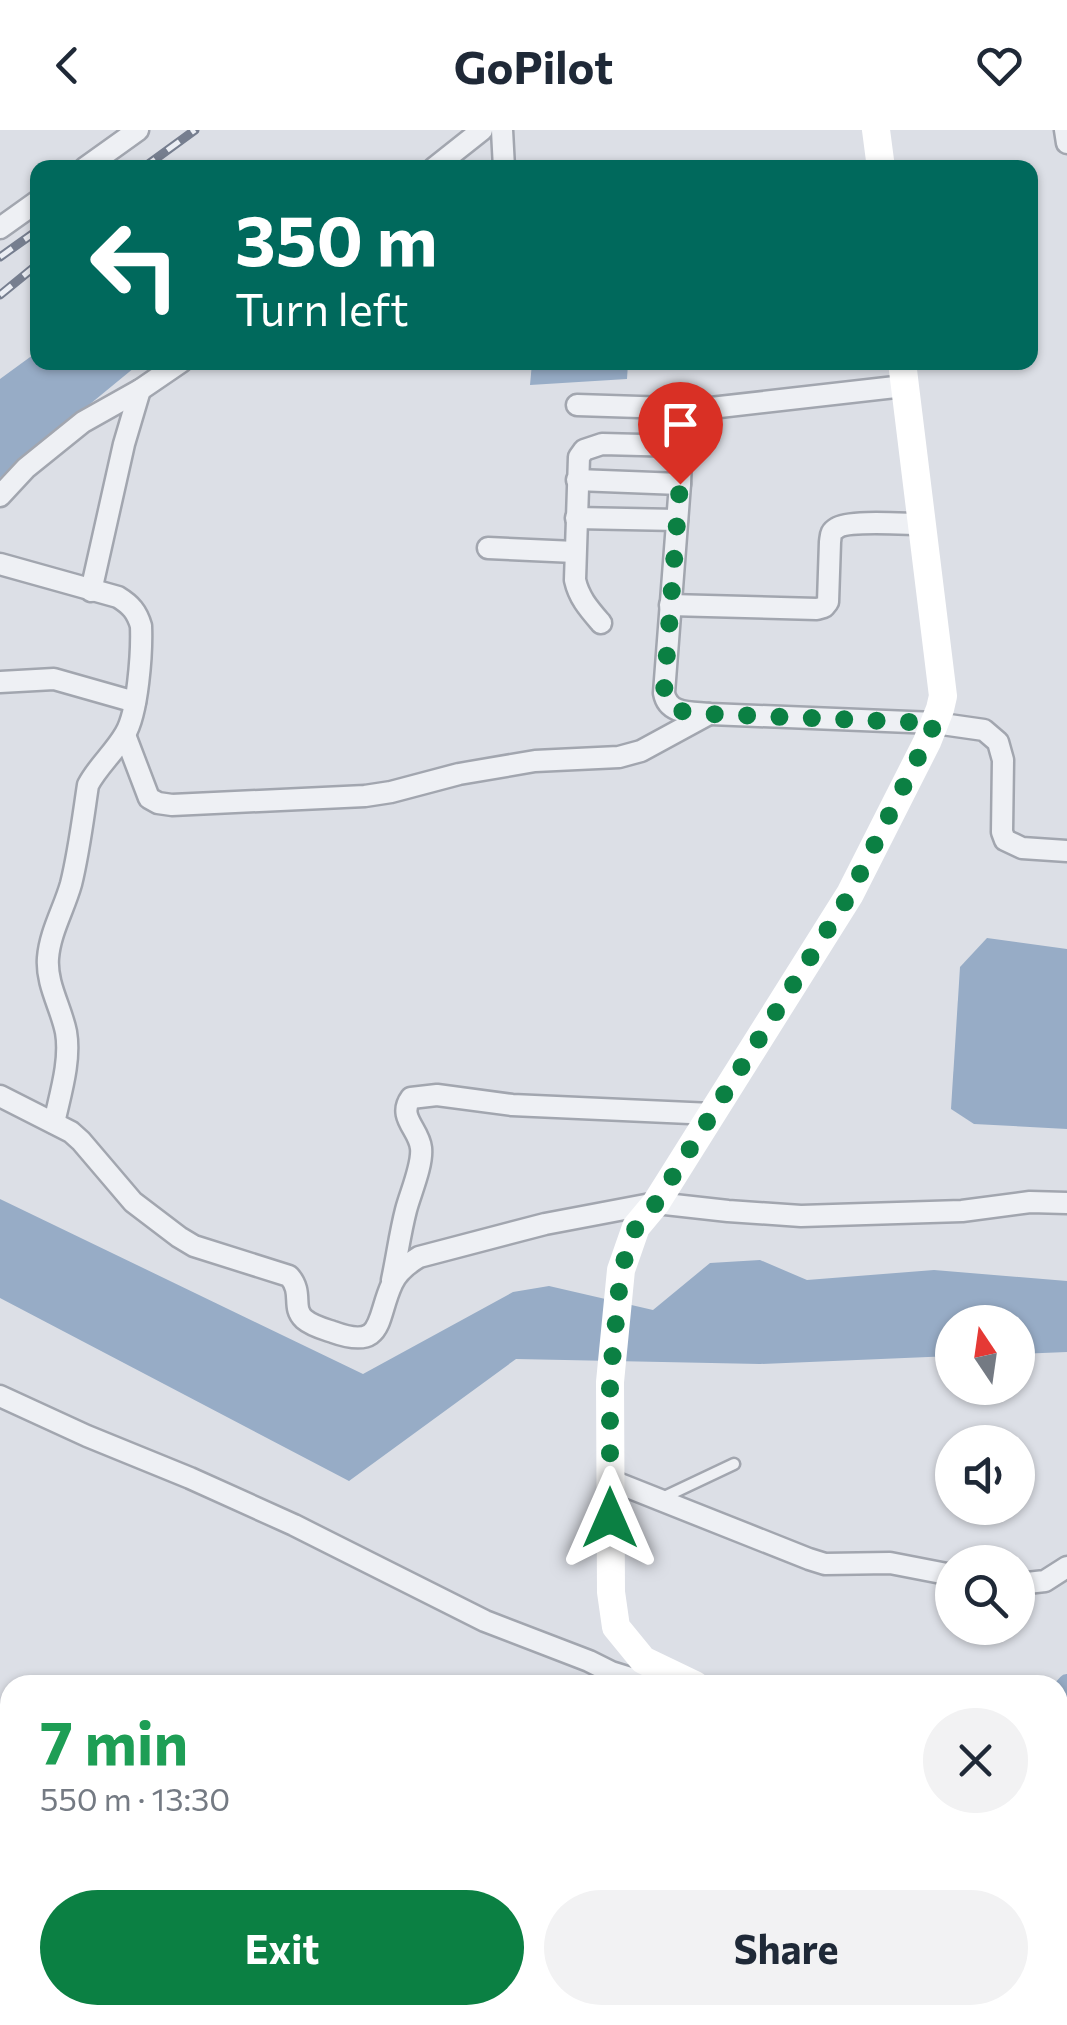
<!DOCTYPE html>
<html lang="en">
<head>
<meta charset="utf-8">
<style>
  body { margin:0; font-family:Commissioner,sans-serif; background:#f2f2f3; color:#1f2937; height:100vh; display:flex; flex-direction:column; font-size:38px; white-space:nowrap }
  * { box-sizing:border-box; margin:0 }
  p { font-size:32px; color:#747a83 }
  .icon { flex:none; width:55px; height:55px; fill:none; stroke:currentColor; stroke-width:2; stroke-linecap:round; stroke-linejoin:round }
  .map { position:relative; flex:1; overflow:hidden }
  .side { position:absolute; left:0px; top:1545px; width:1068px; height:350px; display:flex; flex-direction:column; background:#fff; border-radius:30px 30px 0 0; box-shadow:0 2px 8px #0004 }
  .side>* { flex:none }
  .top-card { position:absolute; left:30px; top:30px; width:1008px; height:210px; border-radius:20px; box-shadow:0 2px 8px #0004; background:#00695c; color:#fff; overflow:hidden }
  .needle { width:65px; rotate:347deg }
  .buttons { position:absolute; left:935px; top:1175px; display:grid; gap:20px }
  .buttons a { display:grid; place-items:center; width:100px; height:100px; border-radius:50%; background:#fff; box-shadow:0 2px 8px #0004; font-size:50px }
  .pin { position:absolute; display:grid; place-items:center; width:85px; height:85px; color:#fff; margin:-102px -42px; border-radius:50% 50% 50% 0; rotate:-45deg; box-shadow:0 0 10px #0007 }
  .pin .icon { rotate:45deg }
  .me { position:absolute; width:110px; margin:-55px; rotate:0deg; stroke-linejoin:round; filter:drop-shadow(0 0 8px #0008) }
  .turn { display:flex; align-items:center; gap:35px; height:210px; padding:0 40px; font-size:45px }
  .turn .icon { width:130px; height:130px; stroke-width:2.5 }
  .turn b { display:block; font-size:70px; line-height:85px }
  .round { display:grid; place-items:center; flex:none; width:105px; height:105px; border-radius:52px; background:#f2f2f3 }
  .head { display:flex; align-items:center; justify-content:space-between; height:170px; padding:0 40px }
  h1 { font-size:60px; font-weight:700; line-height:75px; color:#1e9e55 }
  .primary-button { display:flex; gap:20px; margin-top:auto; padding:20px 40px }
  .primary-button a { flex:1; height:115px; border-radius:60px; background:#0b8043; color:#fff; font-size:40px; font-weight:700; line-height:115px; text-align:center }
  .primary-button a+a { background:#f2f2f3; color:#1f2937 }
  header { display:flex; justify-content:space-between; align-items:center; height:130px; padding:0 40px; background:#fff; font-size:45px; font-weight:700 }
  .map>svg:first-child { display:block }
  .water { fill:#97acc6 }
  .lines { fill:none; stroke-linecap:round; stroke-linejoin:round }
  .canal { stroke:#97acc6; stroke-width:18 }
  .lane-casing { stroke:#a2a6af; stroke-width:15 }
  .street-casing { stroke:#a2a6af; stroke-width:25 }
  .lane { stroke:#eef0f4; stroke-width:10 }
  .street { stroke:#eef0f4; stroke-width:20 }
  .secondary { stroke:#fff; stroke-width:28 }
  .rail-casing { stroke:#767e8f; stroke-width:9 }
  .rail { stroke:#ebeef4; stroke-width:5; stroke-dasharray:15; stroke-linecap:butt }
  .route { stroke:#0b8043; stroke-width:18; stroke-dasharray:0 32.4 }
</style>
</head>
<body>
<header><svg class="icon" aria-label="back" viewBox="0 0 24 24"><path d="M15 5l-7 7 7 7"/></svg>GoPilot<svg class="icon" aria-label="heart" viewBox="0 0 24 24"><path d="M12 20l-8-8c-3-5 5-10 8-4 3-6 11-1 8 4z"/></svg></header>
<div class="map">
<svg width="1067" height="1895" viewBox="0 0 1067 1895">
  <rect width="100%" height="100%" fill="#dcdfe6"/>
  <!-- water -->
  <g class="water">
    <polygon points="37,222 38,232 140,233 0,348 0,249"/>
    <polygon points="532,233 628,233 627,249 530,255"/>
    <polygon points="987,808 1067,819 1067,999 974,994 951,979 960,837"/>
    <polygon points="0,1069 363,1244 513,1162 549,1156 653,1180 710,1133 760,1130 807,1150 934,1140 1067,1151 1067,1222 1018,1224 1018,1192 952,1192 952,1226 760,1234 516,1229 349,1351 0,1168"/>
  </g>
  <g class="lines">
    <!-- canal -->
    <g class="canal">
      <polyline points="1058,1563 1067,1553"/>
      <polyline points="804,1895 813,1885"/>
    </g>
    <!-- lane casing -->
    <g class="lane-casing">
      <polyline id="lane" points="660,1369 734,1334"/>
    </g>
    <!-- street casing -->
    <g class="street-casing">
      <g id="street">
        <polyline points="502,0 504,38"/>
        <polyline points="1065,0 1067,13"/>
        <polyline points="85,38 138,0"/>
        <polyline points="434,38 482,0"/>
        <polyline points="0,98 38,71"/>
        <polyline points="577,275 702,279 904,256"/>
        <path d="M683,279L680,354L664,563C668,585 691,582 710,584L935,593L984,600L998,612L1003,630L1002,702L1005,710L1022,718L1067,721"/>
        <polyline points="577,350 680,354"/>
        <polyline points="0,366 26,338 83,292 140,260 181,232"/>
        <polyline points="576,388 677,390"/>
        <polyline points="488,418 575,422"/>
        <path d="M0,434L118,467C131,475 137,482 141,496C142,522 138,583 125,604C114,623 98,636 88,655C83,688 79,722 71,754C64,779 50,802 48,828C46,854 61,877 66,902C71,931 60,965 54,993"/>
        <polyline points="91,461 124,314 140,260"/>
        <path d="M670,475L817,479L824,477L828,472L830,412C831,405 830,402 837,398C848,390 905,394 921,394"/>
        <path d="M601,493C589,479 579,468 575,450L579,327L584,320L602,314L681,316"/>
        <polyline points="0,552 54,549 135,572"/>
        <polyline points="125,605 149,668 158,673 172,675 365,666 391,662 459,644 535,631 619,627 641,621 709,584"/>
        <path d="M0,966L71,1002L81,1011L133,1072L179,1107L194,1116L289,1146C304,1163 291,1177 304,1189C312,1196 324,1199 333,1202C385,1221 376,1188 392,1154C397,1142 409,1133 419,1127L545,1094L656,1073L728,1081L801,1086L962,1081L1030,1072L1067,1073"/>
        <path d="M392,1150C397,1127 400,1103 406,1080C410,1064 423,1035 421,1018C419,999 397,987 411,968L437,965L512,975L712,984"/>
        <polyline points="0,1266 87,1306 190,1348 294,1395 485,1491 589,1531 611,1542 643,1552 686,1554"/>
        <polyline points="610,1350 809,1429 825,1434 890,1433 952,1445"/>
        <polyline points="1018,1454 1045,1451 1067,1437"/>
        <polyline points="0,1664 10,1663"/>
        <polyline points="1058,1703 1067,1690"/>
        <polyline points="213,1885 216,1895"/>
        <polyline points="461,1885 463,1895"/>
        <polyline points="1050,1885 1051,1895"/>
        <polyline points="570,1895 573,1885"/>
        <polyline points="871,1895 877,1885"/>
      </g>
    </g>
    <!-- lane -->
    <use href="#lane" class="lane"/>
    <!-- street -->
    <use href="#street" class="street"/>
    <!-- secondary -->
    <g class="secondary">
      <polyline points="876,0 881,38"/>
      <polyline points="695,1555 643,1530 616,1497 611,1462 610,1252 621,1140 636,1097 656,1073 850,764 927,612 940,579 943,566 902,232"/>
      <polyline points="1058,1839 1067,1839"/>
      <polyline points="706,1895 714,1885"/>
    </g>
    <!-- rail casing -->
    <g class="rail-casing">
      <g id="rail">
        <polyline points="143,38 195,0"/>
        <polyline points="0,127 38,100"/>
        <polyline points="0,165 38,134"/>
      </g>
    </g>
    <!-- rail -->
    <use href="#rail" class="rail"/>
  </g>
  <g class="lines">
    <!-- route -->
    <path class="route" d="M610,1388V1252L621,1140L636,1097L656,1073L850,764L935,593L710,584C691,582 668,585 664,562L680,354"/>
  </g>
</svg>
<div class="buttons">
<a><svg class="needle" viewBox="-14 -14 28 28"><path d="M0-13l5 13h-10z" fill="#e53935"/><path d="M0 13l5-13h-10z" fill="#747a83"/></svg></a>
<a><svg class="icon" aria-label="sound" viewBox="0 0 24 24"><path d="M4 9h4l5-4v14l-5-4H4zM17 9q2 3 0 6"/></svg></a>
<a><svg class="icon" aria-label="search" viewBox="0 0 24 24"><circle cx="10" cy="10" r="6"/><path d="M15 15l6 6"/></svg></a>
</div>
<div class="pin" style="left:680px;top:354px;background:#d93025"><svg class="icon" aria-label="arrive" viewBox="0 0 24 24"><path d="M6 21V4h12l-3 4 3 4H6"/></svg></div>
<svg class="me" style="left:610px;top:1388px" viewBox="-20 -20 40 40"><path d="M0-17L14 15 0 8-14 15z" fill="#0b8043" stroke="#fff" stroke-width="4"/></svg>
<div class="top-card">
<div class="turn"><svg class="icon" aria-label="left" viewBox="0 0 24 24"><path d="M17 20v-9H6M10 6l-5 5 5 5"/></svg><div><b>350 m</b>Turn left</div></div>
</div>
<section class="side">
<div class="head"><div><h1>7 min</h1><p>550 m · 13:30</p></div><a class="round"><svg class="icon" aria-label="close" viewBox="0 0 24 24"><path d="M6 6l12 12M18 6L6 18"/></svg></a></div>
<div class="primary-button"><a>Exit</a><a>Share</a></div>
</section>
</div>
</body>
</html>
